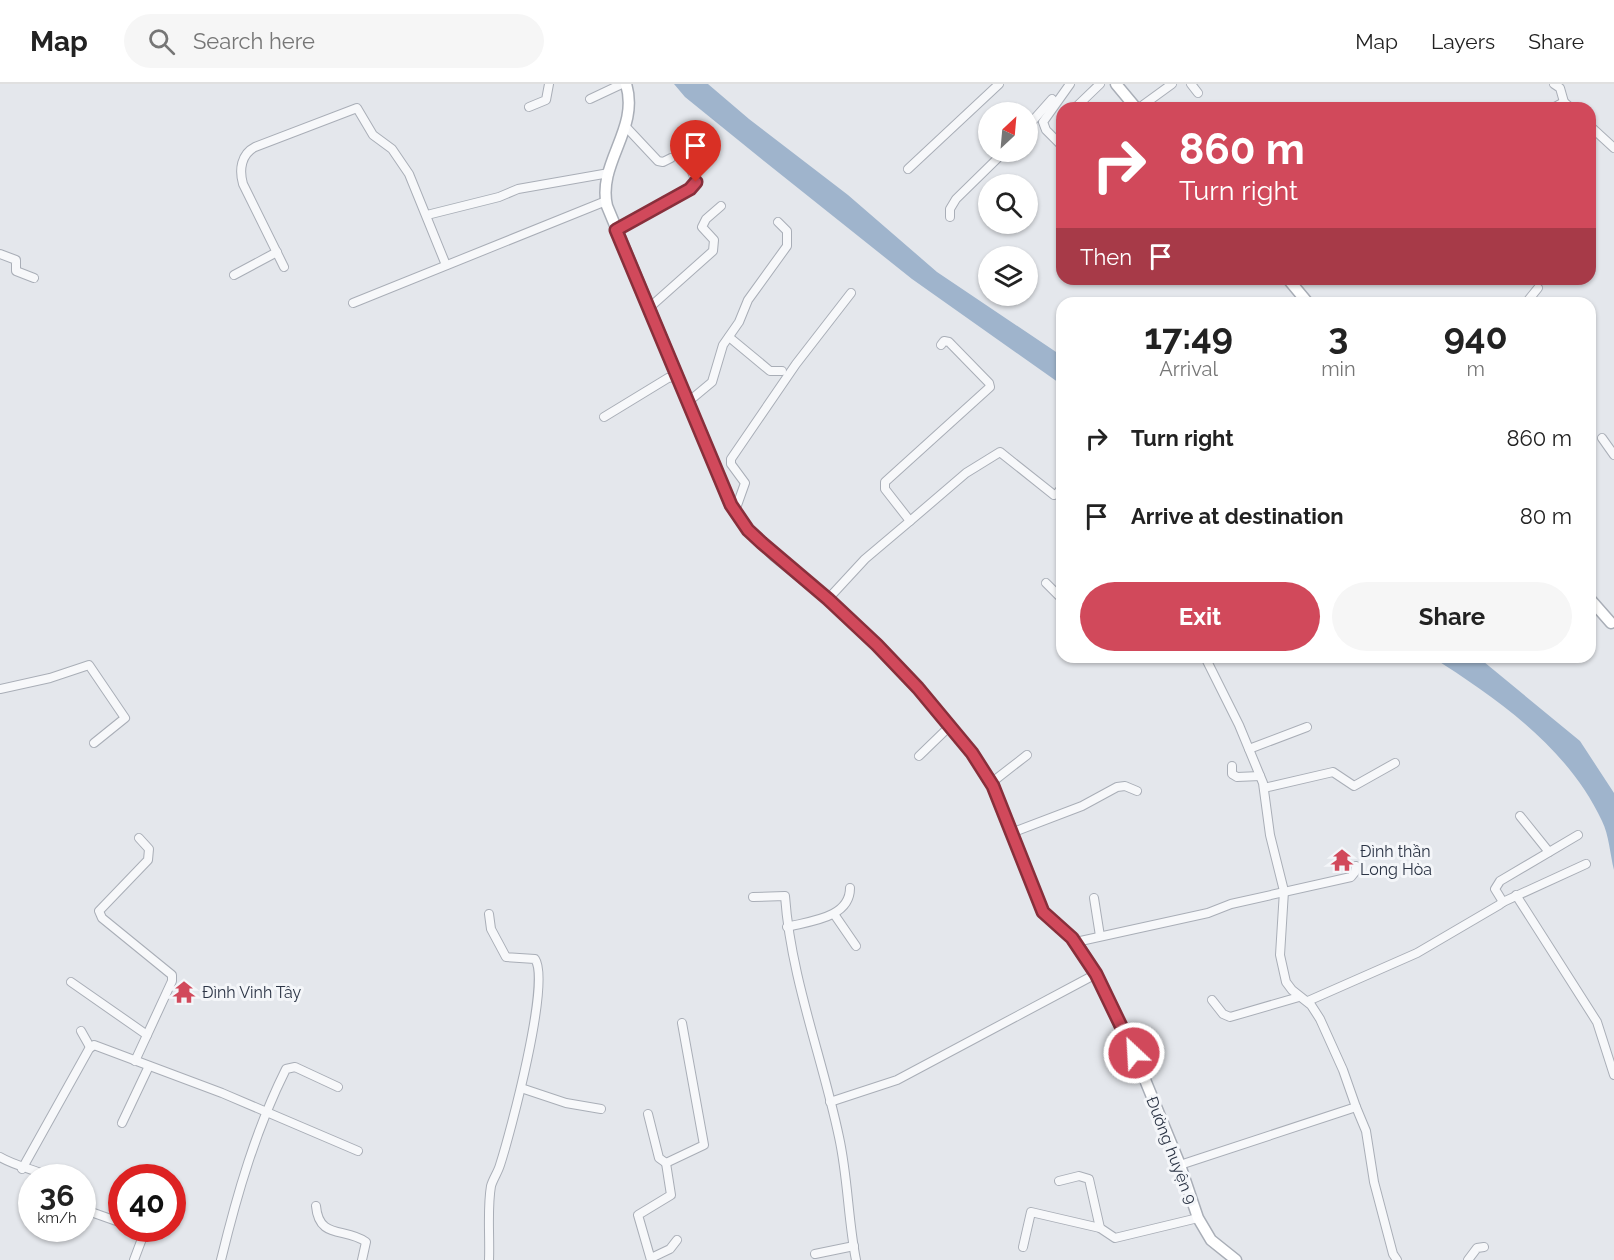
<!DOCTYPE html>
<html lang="en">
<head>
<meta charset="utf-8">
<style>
  body { margin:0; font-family:Raleway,sans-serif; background:#f6f6f6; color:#222; height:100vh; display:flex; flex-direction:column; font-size:22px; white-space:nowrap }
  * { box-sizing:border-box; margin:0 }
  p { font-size:20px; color:#767676 }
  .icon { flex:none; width:33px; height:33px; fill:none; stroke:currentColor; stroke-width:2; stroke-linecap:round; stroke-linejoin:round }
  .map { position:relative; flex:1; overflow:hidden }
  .details { position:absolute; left:1056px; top:213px; width:540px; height:366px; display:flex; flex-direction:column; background:#fff; border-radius:18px; box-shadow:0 2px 4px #0004 }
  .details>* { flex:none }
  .banner { position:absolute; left:1056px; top:18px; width:540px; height:183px; border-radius:18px; box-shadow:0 2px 4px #0004; background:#d1495b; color:#fff; overflow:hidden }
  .needle { width:39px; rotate:26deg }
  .buttons { position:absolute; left:978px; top:18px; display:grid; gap:12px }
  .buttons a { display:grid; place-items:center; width:60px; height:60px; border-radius:50%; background:#fff; box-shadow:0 2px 4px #0004; font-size:30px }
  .speed { position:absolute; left:18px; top:1080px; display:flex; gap:12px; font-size:30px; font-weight:700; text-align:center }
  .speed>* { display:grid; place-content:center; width:78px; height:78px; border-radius:50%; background:#fff; box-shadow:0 2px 4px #0004; line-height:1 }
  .speed small { font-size:15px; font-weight:400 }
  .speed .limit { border:9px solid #d22; background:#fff; color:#111 }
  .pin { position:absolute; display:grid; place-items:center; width:51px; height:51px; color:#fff; margin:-62px -26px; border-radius:50% 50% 50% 0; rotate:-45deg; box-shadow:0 0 6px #0007 }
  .pin .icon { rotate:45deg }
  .me { position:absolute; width:66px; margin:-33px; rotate:335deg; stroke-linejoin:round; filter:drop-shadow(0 0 4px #0008) }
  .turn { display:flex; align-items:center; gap:21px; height:126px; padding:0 24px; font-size:27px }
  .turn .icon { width:78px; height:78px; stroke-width:2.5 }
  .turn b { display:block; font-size:42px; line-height:51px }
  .then { display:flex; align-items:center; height:57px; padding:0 24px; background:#0003; gap:12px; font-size:22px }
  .eta { display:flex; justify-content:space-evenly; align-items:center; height:102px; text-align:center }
  .eta b { font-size:36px; font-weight:700; line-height:42px }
  .cta { display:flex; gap:12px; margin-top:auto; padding:12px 24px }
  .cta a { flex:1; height:69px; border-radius:36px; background:#d1495b; color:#fff; font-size:24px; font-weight:700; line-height:69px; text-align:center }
  .cta a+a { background:#f6f6f6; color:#222 }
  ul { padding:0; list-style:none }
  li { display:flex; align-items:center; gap:18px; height:78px; padding:0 24px }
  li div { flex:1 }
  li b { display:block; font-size:22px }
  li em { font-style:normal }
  header { display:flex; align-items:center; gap:36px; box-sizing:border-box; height:84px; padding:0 30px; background:#fff; border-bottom:2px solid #e0e0e0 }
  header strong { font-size:28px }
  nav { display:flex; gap:33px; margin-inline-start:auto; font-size:21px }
  .search { width:420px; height:54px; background:#f6f6f6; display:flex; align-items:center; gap:15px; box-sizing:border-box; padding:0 21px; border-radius:33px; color:#767676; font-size:22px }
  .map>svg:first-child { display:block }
  .water { fill:#9fb4cc }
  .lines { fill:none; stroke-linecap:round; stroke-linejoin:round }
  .street-casing { stroke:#a9aeb7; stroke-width:10 }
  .secondary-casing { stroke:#a9aeb7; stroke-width:13 }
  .street { stroke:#f7f8fa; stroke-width:8 }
  .secondary { stroke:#fff; stroke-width:10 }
  .route-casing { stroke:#882f3b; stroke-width:15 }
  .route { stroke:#d1495b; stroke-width:10 }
  .labels { text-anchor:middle; stroke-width:6; stroke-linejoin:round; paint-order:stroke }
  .poi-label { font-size:16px; fill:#2b3445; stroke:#f4f6f9; text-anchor:start }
  .street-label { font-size:16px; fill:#2b3445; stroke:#f4f6f9 }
</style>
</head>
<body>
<header>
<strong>Map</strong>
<div class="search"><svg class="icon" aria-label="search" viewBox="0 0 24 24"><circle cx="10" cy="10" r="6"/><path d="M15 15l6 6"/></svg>Search here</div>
<nav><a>Map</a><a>Layers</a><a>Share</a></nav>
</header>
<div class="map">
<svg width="1614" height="1176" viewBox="0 0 1614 1176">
  <rect width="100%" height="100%" fill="#e4e7ec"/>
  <!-- water -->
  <g class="water">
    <polygon points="674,0 708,0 749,35 848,111 937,188 1062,272 1062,301 912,195 764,77 685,13"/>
    <path d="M1432,573H1478L1580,657L1614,709V786C1610,770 1609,751 1602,737C1568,664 1498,615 1432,573Z"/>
  </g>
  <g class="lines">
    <!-- street casing -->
    <g class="street-casing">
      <g id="street">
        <polyline points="1191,0 1198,9"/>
        <polyline points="1554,0 1560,4 1564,18 1571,24"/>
        <polyline points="590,15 622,0"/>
        <polyline points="529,23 546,16 549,0"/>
        <polyline points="1075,24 1100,0"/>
        <polyline points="1139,24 1172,0"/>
        <polyline points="1553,24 1564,18"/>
        <polyline points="1028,42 1052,15"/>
        <polyline points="1590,42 1614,64"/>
        <polyline points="627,44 658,77 663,78 671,74"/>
        <polyline points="1062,62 1046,46 1043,38 1070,0"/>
        <polyline points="908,85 999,0"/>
        <polyline points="427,131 499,113 518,105 609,89"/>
        <polyline points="950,133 950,125 956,115 1004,68"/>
        <polyline points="616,146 694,102 696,98 692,88"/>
        <polyline points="0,170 16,176 16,187 34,194"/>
        <path d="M284,183L243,100C239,86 241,70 255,63L357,24L373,51L392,65L409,90L446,181"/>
        <polyline points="234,191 277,168"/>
        <polyline points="353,219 606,117"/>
        <polyline points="1526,219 1538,204"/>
        <polyline points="649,224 713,167 714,156 702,143 706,135 721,122"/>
        <polyline points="729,253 770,287 782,287"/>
        <polyline points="688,318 712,298 723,261 739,238 748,216 787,162 787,147 778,138"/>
        <polyline points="604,333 668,294 678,292"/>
        <polyline points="1602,354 1614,371"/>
        <polyline points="735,427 745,399 731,380 731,375 796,280 851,209"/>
        <polyline points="910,437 966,389 1000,368 1054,411 1057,410 1062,403"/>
        <polyline points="1046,499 1062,515"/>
        <polyline points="828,515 865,475 910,437 885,405 885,398 990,303 989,299 949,258 944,257 941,261"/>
        <polyline points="0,605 50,594 89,581 125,634 94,659"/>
        <polyline points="1249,665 1307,643"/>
        <polyline points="919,672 950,642"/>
        <polyline points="1232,682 1232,690 1237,693 1260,692"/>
        <polyline points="991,699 1027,671"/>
        <polyline points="1264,704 1333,688 1354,702 1395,679"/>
        <polyline points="1520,732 1549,768"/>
        <polyline points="1011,749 1082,722 1117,703 1125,702 1137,707"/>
        <polyline points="1516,811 1597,938 1614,991"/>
        <path d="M753,813L785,812C791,895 822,972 839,1053C848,1094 848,1136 856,1176"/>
        <polyline points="1094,814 1100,852"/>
        <polyline points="1503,818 1586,780"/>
        <path d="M489,830L491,845L506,873L535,875C551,898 510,1050 500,1081C498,1088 493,1095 491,1102C487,1125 490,1152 489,1176"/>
        <polyline points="834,830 856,862"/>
        <path d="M787,843C810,837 850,834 850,804"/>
        <polyline points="1076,858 1208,829 1231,820 1351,793 1355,788 1356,782"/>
        <polyline points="71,898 147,951"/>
        <polyline points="1212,916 1223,930 1230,933 1299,913"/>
        <polyline points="1308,917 1417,869 1499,821 1503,818 1495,805 1500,797 1578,751"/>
        <polyline points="81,947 90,963"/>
        <polyline points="135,977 172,897 172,891 102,834 99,827 148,776 149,765 139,754"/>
        <polyline points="521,1004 566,1019 601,1025"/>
        <polyline points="830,1018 897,996 1096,890"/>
        <polyline points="1356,1023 1366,1047 1374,1098 1393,1170 1397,1176"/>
        <polyline points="648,1030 659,1074 666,1079"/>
        <polyline points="122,1039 149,982"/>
        <path d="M0,1073C17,1083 35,1085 52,1094"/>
        <polyline points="1180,1081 1356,1023 1343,986 1320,935 1311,921 1292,906 1286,898 1280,871 1284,807 1270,751 1263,699 1239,641 1205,573"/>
        <polyline points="22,1085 89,965 94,961 222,1009 358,1067"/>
        <polyline points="1059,1097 1079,1092 1089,1095 1100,1144 1115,1154 1198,1134"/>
        <polyline points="82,1113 91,1128 122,1139"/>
        <path d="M316,1122C319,1156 345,1143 366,1158L362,1176"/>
        <polyline points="1023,1163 1031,1128 1100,1144"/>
        <polyline points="815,1170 854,1162"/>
        <polyline points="651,1174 670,1165 677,1156"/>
        <polyline points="134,1176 143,1152 138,1144"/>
        <path d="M221,1176C237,1110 256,1045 286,985L295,983L338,1003"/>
        <polyline points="651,1176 638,1131 671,1111 666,1079 704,1061 682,939"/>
        <polyline points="1468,1176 1477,1164 1484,1163"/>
      </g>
    </g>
    <!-- secondary casing -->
    <g class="secondary-casing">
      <g id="secondary">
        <path d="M626,0C640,45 597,79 607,122L731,421L748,446L775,472L828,515L877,561L918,604L972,669L993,702L1043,828L1076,858L1096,890L1134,969L1180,1081L1198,1134L1211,1156L1236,1176"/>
        <polyline points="1116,0 1136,24"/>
        <polyline points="1288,195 1308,219"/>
        <polyline points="1590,515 1611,539"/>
      </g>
    </g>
    <!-- street -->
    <use href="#street" class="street"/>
    <!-- secondary -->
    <use href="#secondary" class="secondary"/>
  </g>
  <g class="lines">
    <!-- route casing -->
    <g class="route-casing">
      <polyline id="route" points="696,98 690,105 616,146 731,421 748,446 762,459 828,515 877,561 918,604 972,669 993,702 1043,828 1072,854 1096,890 1134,969"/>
    </g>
    <!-- route -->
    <use href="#route" class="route"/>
  </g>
  <!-- icons -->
  <defs>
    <g id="temple-bare" transform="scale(1.8)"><path d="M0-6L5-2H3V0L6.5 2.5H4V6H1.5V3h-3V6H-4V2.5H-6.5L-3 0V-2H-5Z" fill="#d1495b" stroke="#f4f6f9" stroke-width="2.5" paint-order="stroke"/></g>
  </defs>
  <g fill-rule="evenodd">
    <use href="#temple-bare" x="1342" y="776"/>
    <use href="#temple-bare" x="184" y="908"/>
  </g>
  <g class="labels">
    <!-- poi labels -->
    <g class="poi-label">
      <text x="1360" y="773">Đình thần<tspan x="1360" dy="18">Long Hòa</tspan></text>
      <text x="202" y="914">Đình Vinh Tây</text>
    </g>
    <!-- street labels -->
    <g class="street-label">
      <text transform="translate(1172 1066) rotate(69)" y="6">Đường huyện 9</text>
    </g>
  </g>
</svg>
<div class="buttons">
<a><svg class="needle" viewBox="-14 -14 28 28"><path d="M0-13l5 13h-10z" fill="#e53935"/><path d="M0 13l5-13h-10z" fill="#767676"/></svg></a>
<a><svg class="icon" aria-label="search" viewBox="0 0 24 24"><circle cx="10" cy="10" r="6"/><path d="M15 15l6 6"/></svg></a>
<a><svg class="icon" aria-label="layers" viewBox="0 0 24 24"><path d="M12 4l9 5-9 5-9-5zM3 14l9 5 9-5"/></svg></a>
</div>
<div class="speed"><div>36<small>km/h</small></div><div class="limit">40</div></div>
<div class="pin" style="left:696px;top:98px;background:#d93025"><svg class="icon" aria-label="arrive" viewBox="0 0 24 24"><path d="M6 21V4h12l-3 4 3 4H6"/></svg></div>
<svg class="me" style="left:1134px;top:969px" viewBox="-20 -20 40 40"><circle r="17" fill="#d1495b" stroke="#fff" stroke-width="3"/><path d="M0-11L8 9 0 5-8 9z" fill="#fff"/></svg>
<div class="banner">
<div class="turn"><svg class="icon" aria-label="right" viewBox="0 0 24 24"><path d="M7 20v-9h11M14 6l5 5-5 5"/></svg><div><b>860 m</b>Turn right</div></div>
<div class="then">Then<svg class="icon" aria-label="arrive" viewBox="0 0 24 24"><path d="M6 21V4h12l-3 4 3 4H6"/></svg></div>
</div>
<section class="details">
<div class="eta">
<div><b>17:49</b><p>Arrival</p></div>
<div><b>3</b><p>min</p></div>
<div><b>940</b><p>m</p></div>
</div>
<ul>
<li><svg class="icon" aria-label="right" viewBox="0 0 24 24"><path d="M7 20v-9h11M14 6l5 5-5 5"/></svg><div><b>Turn right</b></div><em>860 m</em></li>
<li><svg class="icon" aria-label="arrive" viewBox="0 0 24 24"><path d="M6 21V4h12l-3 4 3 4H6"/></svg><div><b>Arrive at destination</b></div><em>80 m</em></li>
</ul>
<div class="cta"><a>Exit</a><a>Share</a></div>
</section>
</div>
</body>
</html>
